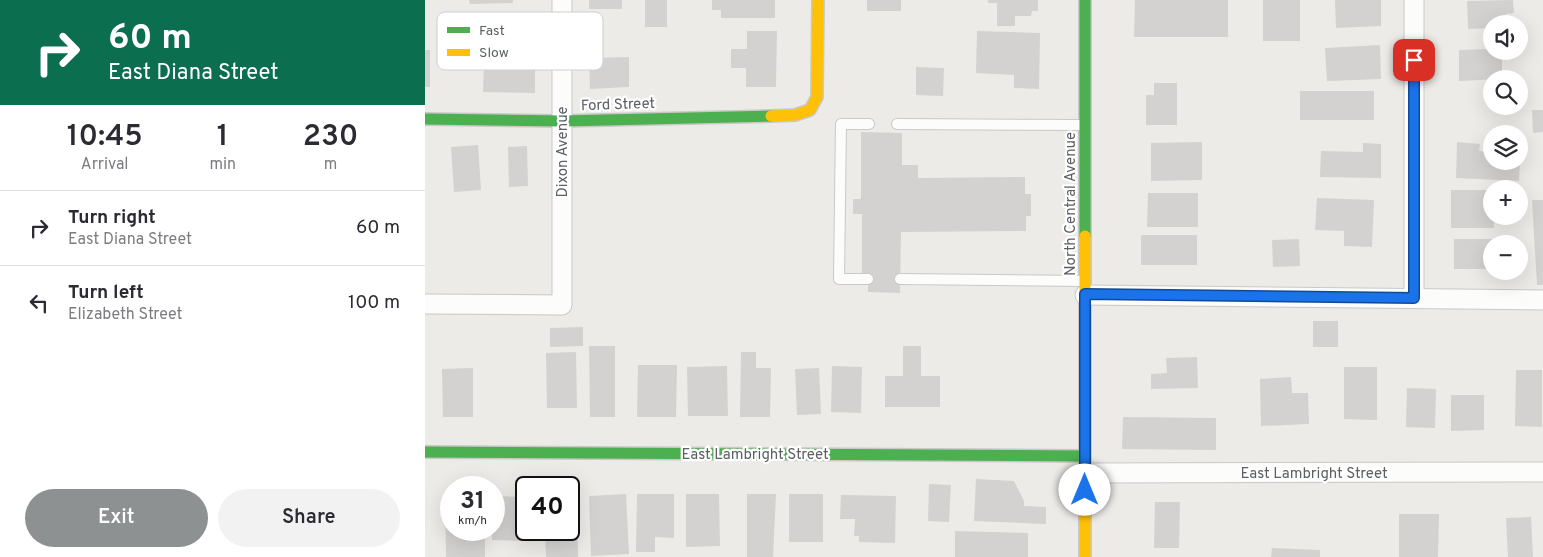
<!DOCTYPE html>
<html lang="en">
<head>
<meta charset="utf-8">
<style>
  body { margin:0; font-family:Overpass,sans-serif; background:#f2f2f3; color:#2b2b33; height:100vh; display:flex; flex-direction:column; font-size:19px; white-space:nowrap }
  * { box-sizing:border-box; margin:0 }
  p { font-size:16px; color:#7c7c81 }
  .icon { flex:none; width:28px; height:28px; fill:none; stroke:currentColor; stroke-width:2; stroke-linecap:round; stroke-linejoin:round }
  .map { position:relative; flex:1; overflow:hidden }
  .sheet { display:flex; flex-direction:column; background:#fff; width:425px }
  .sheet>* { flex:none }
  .banner { background:#0b6e4f; color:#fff; overflow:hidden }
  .controls { position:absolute; left:1058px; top:15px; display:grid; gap:10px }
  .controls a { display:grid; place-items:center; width:45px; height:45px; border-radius:50%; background:#fff; box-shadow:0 5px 20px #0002; font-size:25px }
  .speed { position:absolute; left:15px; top:476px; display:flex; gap:10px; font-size:25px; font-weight:700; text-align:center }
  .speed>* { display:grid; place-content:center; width:65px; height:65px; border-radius:50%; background:#fff; box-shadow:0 5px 20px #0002; line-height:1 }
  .speed small { font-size:12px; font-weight:400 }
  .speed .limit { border:2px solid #111; border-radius:8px; background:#fff; color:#111 }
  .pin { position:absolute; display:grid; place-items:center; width:42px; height:42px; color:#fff; margin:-21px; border-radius:10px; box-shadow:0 2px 8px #0006 }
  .me { position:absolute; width:55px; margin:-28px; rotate:0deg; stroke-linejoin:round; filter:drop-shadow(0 0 4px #0008) }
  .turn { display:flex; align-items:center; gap:18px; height:105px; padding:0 25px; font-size:22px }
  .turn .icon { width:65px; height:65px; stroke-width:2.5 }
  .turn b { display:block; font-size:35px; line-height:42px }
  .eta { display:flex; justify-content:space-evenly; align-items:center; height:85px; text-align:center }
  .eta b { font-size:30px; font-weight:600; line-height:35px }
  .primary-button { display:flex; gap:10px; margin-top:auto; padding:10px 25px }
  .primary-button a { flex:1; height:58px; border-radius:30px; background:#8e9192; color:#fff; font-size:20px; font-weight:600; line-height:58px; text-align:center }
  .primary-button a+a { background:#f2f2f3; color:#2b2b33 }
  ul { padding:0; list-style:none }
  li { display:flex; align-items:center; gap:15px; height:75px; padding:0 25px; border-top:1px solid #e1e1e2 }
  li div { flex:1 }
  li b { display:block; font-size:19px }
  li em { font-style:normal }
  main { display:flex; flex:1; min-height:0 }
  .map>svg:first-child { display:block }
  .building { fill:#d3d2d0 }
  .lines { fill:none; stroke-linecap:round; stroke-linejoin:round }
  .lane-casing { stroke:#c9c9c9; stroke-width:12 }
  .street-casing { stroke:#c9c9c9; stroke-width:21 }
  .fast-casing { stroke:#c8c8c7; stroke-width:14 }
  .slow-casing { stroke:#c8c8c7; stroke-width:14 }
  .lane { stroke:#fcfcfb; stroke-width:10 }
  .street { stroke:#fcfcfb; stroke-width:19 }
  .fast { stroke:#4caf50; stroke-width:11 }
  .slow { stroke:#ffc107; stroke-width:11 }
  .route-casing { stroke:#114b97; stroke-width:12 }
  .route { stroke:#1a73e8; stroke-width:9 }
  .labels { text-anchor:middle; stroke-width:4.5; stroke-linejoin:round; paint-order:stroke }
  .street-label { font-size:15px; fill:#5c6065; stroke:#fff }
  .key { fill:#fff; stroke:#cecfd1; stroke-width:1 }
  .key-label { font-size:14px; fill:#5c6065 }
</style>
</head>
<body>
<main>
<section class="sheet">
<div class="banner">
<div class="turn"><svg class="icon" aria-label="right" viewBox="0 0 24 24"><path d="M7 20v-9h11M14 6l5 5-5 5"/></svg><div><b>60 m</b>East Diana Street</div></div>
</div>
<div class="eta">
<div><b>10:45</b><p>Arrival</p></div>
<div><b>1</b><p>min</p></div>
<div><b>230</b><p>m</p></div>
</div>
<ul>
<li><svg class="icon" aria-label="right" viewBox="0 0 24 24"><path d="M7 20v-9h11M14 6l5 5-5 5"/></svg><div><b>Turn right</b><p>East Diana Street</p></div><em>60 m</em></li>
<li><svg class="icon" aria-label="left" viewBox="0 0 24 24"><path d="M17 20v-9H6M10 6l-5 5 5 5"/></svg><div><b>Turn left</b><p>Elizabeth Street</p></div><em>100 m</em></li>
</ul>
<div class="primary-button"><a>Exit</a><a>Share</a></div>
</section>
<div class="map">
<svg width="1118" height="557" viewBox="0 0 1118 557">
  <rect width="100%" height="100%" fill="#ecebe7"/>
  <!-- building -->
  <g class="building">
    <polygon points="44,0 88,0 88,3 45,4"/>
    <rect x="164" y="0" width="33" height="9"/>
    <rect x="220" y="0" width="22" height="27"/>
    <polygon points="287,0 350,0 350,18 296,18 296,10 287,10"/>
    <rect x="442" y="0" width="34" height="11"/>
    <polygon points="563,0 613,0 613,11 607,11 606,16 590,16 590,26 572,26 572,3 563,3"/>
    <polygon points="710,0 803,0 803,37 709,37"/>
    <rect x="838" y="0" width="37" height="41"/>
    <polygon points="910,0 956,0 956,26 911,28"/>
    <polygon points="1088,0 1089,13 1081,14 1081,23 1066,24 1066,28 1043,29 1042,1"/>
    <polygon points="322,31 352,31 351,87 321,87 321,68 306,68 306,49 322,49"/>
    <polygon points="552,31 615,33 614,89 589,88 589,75 551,73"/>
    <polygon points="955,45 956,79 902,81 900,48"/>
    <polygon points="1066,49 1066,51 1077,51 1077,79 1034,81 1034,50"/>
    <rect x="0" y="50" width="5" height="37"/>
    <polygon points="204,57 204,87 165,89 164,58"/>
    <polygon points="59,63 110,64 110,93 58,92"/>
    <polygon points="491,67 519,68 518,96 491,95"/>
    <polygon points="729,83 752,83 752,125 721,125 721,95 729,95"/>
    <rect x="875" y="91" width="74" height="29"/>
    <polygon points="1107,110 1118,110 1118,132 1108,133"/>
    <polygon points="436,132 477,133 477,165 493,165 493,178 600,177 600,194 606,194 606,216 601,216 601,231 476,232 475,293 443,292 443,277 437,277 437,214 428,214 428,199 436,199"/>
    <polygon points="777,142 777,180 726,181 726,143"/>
    <polygon points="1032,142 1055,144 1054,151 1066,152 1066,161 1095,161 1094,181 1031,178"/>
    <polygon points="938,143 956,144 956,178 895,177 896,151 938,152"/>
    <polygon points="53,145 56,190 29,192 26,147"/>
    <polygon points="102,146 103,186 84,187 83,147"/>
    <polygon points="1026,190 1063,190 1063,212 1066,212 1066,216 1069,216 1069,228 1026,228"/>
    <polygon points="723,193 773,193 773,227 722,227"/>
    <polygon points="892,198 949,200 947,247 919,246 919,231 890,230"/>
    <polygon points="1107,200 1118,200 1118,285 1112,285"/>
    <rect x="716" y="235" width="56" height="30"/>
    <polygon points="874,239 875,266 848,267 847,240"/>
    <polygon points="1029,239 1078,239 1079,244 1066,244 1066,269 1029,269"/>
    <rect x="888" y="321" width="25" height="26"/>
    <polygon points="158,327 158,346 125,347 125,328"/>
    <polygon points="164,346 190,346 190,417 165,417"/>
    <polygon points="478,346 496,346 496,376 515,376 515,407 460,407 460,376 478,376"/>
    <polygon points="151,352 152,408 122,408 121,353"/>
    <polygon points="316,352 331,352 331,368 346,368 345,417 315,417"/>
    <polygon points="772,357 773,388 726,389 726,374 742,373 741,358"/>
    <polygon points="213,365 252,365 251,417 212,417"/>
    <polygon points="302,366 303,416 263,416 262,367"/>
    <polygon points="407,366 437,367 436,413 406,412"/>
    <polygon points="919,367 952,367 952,420 919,419"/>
    <polygon points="48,368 48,417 18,417 17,369"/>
    <polygon points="394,368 396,414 372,415 370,369"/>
    <polygon points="1091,370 1117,370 1117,427 1090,426"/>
    <polygon points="866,377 867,393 883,393 884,424 836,426 835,379"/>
    <polygon points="982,388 1011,389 1010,428 981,427"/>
    <polygon points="1026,395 1059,395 1059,430 1026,431"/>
    <polygon points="698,417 791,418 791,450 697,449"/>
    <polygon points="551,479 589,481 599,501 599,506 621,507 621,524 549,521"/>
    <polygon points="504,484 526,485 524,522 503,521"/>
    <polygon points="20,494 26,494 26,530 60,530 60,557 21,557"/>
    <polygon points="201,494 204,554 166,556 164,496"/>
    <polygon points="212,494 249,494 249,538 230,537 230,552 211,552"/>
    <polygon points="261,494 294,494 295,546 261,547"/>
    <polygon points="322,494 351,494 348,557 322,557"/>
    <rect x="364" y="494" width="34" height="48"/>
    <polygon points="416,495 471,496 470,543 434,542 434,536 429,536 430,519 415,519"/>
    <polygon points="69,496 99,497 98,541 67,540 67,530 69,530"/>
    <polygon points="144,500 152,500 153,557 121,557 120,530 144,530"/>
    <polygon points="730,502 755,502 754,548 729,548"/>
    <polygon points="974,514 1014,514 1013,557 974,557"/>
    <polygon points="1106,517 1108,557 1083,557 1081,518"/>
    <polygon points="530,531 603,533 603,557 530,557"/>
    <polygon points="847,548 895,550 895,557 846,557"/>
  </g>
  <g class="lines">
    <!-- lane casing -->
    <g class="lane-casing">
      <g id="lane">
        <polyline points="472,124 659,125"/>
        <polyline points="443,279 414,279 416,124 444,124"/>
        <polyline points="475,279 659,281"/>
      </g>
    </g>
    <!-- street casing -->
    <g class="street-casing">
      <g id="street">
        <polyline points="660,295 1118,300"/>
        <polyline points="989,298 989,0"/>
        <polyline points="0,304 137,305 137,0"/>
        <polyline points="660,473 1118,472"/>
      </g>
    </g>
    <!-- fast casing -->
    <g class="fast-casing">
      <g id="fast">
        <polyline points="660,0 660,236"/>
        <polyline points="0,119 138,121 346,116"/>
        <polyline points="0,452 660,456"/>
      </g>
    </g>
    <!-- slow casing -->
    <g class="slow-casing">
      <g id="slow">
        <polyline points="346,116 370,115 385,110 392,97 393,0"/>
        <polyline points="660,236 660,557"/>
      </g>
    </g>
    <!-- lane -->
    <use href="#lane" class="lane"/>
    <!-- street -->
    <use href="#street" class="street"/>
    <!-- fast -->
    <use href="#fast" class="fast"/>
    <!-- slow -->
    <use href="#slow" class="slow"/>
  </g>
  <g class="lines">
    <!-- route casing -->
    <g class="route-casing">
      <polyline id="route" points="660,490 660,294 989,298 989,60"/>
    </g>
    <!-- route -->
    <use href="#route" class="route"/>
  </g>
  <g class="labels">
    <!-- street labels -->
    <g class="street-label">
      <text transform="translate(193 104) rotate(-2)" y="5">Ford Street</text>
      <text transform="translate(137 152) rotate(-90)" y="5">Dixon Avenue</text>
      <text transform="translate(645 204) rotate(-90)" y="5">North Central Avenue</text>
      <text x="330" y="459">East Lambright Street</text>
      <text x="889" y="478">East Lambright Street</text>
    </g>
  </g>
  <!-- legend -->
  <rect x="12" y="12" width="166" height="58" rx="8" class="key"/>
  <rect x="22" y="27" width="23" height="6" fill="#4caf50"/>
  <rect x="22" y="49" width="23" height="7" fill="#ffc107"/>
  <g class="key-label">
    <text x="54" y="35">Fast</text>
    <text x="54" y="57">Slow</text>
  </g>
</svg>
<div class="controls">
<a><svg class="icon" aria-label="sound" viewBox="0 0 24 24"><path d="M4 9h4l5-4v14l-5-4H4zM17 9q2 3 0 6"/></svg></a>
<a><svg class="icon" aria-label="search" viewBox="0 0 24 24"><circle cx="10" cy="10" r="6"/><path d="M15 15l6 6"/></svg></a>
<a><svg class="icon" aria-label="layers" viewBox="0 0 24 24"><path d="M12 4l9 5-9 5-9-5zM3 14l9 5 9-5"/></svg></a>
<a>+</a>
<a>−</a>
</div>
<div class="speed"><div>31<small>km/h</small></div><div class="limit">40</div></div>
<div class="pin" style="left:989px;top:60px;background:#d93025"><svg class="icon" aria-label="arrive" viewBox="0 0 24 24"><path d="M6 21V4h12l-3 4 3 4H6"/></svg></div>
<svg class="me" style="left:660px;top:490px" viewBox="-20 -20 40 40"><circle r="19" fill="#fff"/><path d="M0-13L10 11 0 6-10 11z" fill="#1a73e8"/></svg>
</div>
</main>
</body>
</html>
